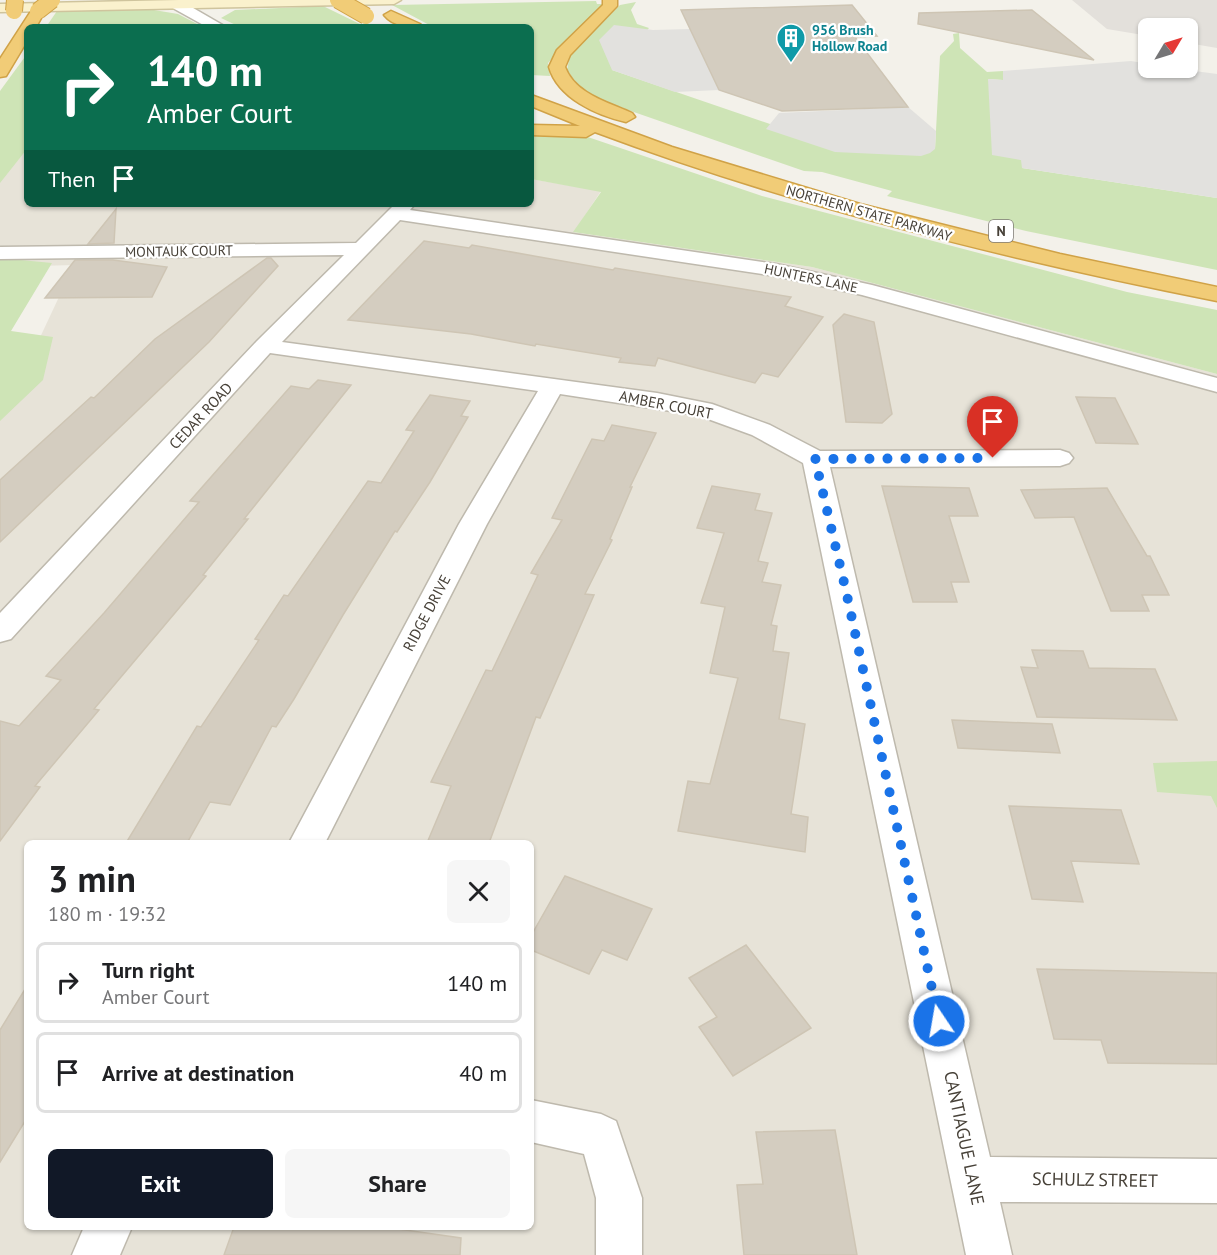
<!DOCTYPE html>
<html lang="en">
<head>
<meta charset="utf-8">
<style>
  body { margin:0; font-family:"PT Sans",sans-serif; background:#f6f6f6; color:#202124; height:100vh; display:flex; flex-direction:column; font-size:22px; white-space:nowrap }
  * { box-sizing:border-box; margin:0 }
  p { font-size:20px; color:#757577 }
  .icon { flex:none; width:33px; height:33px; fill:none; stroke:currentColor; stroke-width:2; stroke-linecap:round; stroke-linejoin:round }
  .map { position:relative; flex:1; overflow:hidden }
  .drawer { position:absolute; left:24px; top:840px; width:510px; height:390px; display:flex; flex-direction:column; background:#fff; border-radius:9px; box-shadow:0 2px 4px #0004 }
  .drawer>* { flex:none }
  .hud { position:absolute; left:24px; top:24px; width:510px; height:183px; border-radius:9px; box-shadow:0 2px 4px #0004; background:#0b6e4f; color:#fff; overflow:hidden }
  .needle { width:39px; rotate:52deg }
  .tools { position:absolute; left:1138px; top:18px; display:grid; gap:12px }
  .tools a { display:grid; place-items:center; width:60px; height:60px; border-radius:9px; background:#fff; box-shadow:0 2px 4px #0004; font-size:30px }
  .pin { position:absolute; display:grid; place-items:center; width:51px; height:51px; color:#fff; margin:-62px -26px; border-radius:50% 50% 50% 0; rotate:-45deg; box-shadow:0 0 6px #0007 }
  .pin .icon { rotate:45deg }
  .me { position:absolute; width:66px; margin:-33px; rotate:348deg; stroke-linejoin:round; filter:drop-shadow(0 0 4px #0008) }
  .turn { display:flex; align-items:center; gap:21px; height:126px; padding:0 24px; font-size:27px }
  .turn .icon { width:78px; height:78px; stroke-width:2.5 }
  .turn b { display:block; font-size:42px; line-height:51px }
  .then { display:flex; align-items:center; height:57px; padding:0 24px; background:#0003; gap:12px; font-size:22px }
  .round { display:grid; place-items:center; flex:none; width:63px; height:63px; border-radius:9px; background:#f6f6f6 }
  .headline { display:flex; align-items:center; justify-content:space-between; height:102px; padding:0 24px }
  h1 { font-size:36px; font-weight:600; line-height:45px }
  .button { display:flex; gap:12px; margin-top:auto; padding:12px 24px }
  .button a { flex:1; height:69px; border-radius:9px; background:#111827; color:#fff; font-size:24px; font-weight:600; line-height:69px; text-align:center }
  .button a+a { background:#f6f6f6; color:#202124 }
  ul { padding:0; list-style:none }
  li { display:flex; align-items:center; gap:18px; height:81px; margin:0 12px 9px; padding:0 12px; border:3px solid #e0e0e0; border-radius:9px }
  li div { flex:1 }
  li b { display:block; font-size:22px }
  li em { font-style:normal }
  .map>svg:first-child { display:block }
  .residential { fill:#e7e3d8; fill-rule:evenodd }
  .industrial { fill:#e3e0db }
  .green { fill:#cee4b6 }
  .parking { fill:#e2e1de }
  .building { fill:#d4cdc0; stroke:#cec5b4; stroke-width:1.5 }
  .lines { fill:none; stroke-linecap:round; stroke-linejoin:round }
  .minor-casing { stroke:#beb9ad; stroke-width:3 }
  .tertiary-casing { stroke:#beb9ad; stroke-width:3 }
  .secondary-casing { stroke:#cfc49d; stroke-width:3 }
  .motorway-casing { stroke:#d0a247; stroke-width:3 }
  .minor { fill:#fff; fill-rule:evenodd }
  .tertiary { fill:#fff; fill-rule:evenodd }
  .secondary { fill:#faf1cd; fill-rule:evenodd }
  .motorway { fill:#f1cc77; fill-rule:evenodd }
  .motorway-bridge-casing { stroke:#d0a247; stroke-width:18; stroke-linecap:butt }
  .motorway-bridge { stroke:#f1cc77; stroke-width:16 }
  .route { stroke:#1a73e8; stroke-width:10; stroke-dasharray:0 18 }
  .labels { text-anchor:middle; stroke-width:4.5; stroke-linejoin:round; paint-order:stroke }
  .far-culture-label { font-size:14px; font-weight:bold; fill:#0d838f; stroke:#fff; text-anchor:start }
  .far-street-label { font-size:14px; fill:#474138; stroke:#fff }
  .shield { fill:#fff; stroke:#7e7a74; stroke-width:1.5 }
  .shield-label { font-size:14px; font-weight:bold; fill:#474138 }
  .street-label { font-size:15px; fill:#474138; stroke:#fff }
  .near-street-label { font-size:18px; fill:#474138; stroke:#fff }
</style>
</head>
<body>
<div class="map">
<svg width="1217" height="1255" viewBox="0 0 1217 1255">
  <rect width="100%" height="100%" fill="#f3f1ea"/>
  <!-- residential -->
  <path class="residential" d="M27,149V204H531V179L601,191L574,232L812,267L1217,374V1255H0V406L13,395L74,265L0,267V180ZM27,843H531V1227H27Z"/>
  <!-- industrial -->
  <polygon class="industrial" points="1072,0 1217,0 1217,48 1188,43 1188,28 1149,28 1149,36 1107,29"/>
  <!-- green -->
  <g class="green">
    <polygon points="596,1 597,4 603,4 548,63 550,76 531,75 531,27 433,27 392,5"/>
    <polygon points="636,2 631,10 637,24 649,28 612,70 837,147 935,149 940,56 954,41 953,34 959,33 960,48 987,72 1003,71 1003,80 988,79 1016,158 1022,160 1022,168 1217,198 1217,270 1026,231 887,196 892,191 822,172 804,171 605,102 580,88 567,70 570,55 620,5"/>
    <polygon points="323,6 366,27 240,27 221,18 235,10"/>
    <polygon points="148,9 178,14 203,27 46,27 57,11"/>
    <polygon points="27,54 27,149 0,183 0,91"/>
    <polygon points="531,132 573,132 762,196 1127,292 1217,310 1217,374 812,267 573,232 601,192 531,179"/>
    <polygon points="0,258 52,263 11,331 53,337 43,380 0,421"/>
    <polygon points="1217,761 1217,808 1211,796 1157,792 1153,763"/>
  </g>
  <!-- parking -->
  <g class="parking">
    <polygon points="614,25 653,30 690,29 719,90 675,92 612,70 599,40"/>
    <polygon points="1131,61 1149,64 1149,68 1172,68 1217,74 1217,198 1022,168 1021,160 992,155 988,79 1003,80 1003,71"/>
    <polygon points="908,107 936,131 935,149 930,153 921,156 835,152 766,129 779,113"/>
  </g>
  <!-- building -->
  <g class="building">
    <polygon points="852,5 877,36 855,37 908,107 782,111 719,90 681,10"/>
    <polygon points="1032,10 1094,60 918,24 919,13"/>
    <polygon points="116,209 114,243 88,244"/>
    <polygon points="424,241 469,248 472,245 613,270 615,268 791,297 785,306 823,317 778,377 762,373 755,383 658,358 655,366 619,362 621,358 536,344 535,346 471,334 348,320"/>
    <polygon points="267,258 271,258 278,266 209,342 0,542 0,480 91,397 94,398 155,339"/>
    <polygon points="75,260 113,260 167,267 152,297 45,298"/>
    <polygon points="844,314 874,322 892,414 882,423 846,422 833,325"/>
    <polygon points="318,380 351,385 244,519 248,519 203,575 206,576 94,709 99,710 35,786 40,787 0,841 0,721 19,726 61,680 46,676 104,613 199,502 190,501 291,386 309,389"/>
    <polygon points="430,395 470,401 461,416 468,417 430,482 397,532 395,531 343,615 294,699 276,727 272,726 230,805 210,802 187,843 126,843 197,726 201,727 259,640 255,639 284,595 288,596 368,481 381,483 414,431 406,430"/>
    <polygon points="1076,397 1115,398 1138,444 1096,443"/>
    <polygon points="612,425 656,433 630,487 632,487 610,539 612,540 585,594 594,595 540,718 536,717 489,843 427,843 451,786 431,782 486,670 492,671 538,575 531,573 562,520 552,518 592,439 604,441"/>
    <polygon points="712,486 760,494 755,510 772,513 758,561 768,563 762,582 781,585 771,625 777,626 773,651 789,653 779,719 805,724 791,814 808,817 805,852 678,831 688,781 710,784 738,678 710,673 725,607 701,603 724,533 697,528"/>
    <polygon points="882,486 969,488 978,516 949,516 969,582 951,582 957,602 913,602"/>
    <polygon points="1107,488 1147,556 1150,556 1169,595 1142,595 1149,611 1111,611 1074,517 1035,518 1021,490"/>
    <polygon points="1032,650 1083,651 1089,668 1155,669 1177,720 1037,717 1021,667 1038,668"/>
    <polygon points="952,720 1052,724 1060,753 958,748"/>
    <polygon points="1009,806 1121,810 1139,864 1071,861 1083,902 1032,899"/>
    <polygon points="565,876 652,909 627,960 602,950 589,974 531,950 531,936"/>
    <polygon points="746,945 811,1028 733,1076 699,1027 717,1017 689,978"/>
    <polygon points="1037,969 1217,973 1217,1064 1108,1063 1101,1040 1054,1039"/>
    <polygon points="27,986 27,1118 0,1162 0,1030"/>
    <polygon points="835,1130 857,1255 744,1255 737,1185 763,1184 756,1132"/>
    <polygon points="234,1227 384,1227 461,1238 460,1255 224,1255"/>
  </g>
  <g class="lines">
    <!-- minor casing -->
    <g class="minor-casing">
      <g id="minor">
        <polygon points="395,204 415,204 410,210 776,264 872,285 1217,378 1217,392 862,295 776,276 400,220 282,342 657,393 712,404 770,425 820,451 1060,450 1069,453 1073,458 1069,463 1060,466 830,467 990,1157 1217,1159 1217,1203 1000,1202 1012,1255 966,1255 803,463 752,435 697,415 560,394 487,524 325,843 289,843 459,524 538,391 270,353 11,639 0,642 0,613 257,341 344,255 0,259 0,247 356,243"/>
        <polygon points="531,1100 601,1114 616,1121 642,1198 642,1255 596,1255 596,1198 584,1154 531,1142"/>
        <polygon points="84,1227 132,1227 120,1255 72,1255"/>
      </g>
    </g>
    <!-- tertiary casing -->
    <g class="tertiary-casing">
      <polygon id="tertiary" points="171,1 181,1 226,27 207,27 171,7 169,4"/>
    </g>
    <!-- secondary casing -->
    <g class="secondary-casing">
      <polygon id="secondary" points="179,0 401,0 394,4 0,12 0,4"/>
    </g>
    <!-- motorway casing -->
    <g class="motorway-casing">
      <g id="motorway">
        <path d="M603,0H617V6L570,55L565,67C575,94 608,102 632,113L635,117L626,122C596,115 558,98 549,67L557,50L603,5Z"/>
        <polygon points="38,7 45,11 36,27 27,27 27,41 6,76 0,77 0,59 33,8"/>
        <path d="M391,11L420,24L423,27C408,27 394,27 384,15Z"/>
        <path d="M531,95L672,147L860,204L1060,254L1217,287V301C1006,259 796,207 595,132L586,137L531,135V125L580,126L531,106Z"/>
      </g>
    </g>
    <!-- minor -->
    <use href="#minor" class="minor"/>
    <!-- tertiary -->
    <use href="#tertiary" class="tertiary"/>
    <!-- secondary -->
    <use href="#secondary" class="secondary"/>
    <!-- motorway -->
    <use href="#motorway" class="motorway"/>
    <!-- motorway-bridge casing -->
    <g class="motorway-bridge-casing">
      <g id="motorway-bridge">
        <polyline points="338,0 366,16"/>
        <polyline points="14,11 15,0"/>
        <polyline points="38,11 52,0"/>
      </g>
    </g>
    <!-- motorway-bridge -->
    <use href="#motorway-bridge" class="motorway-bridge"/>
  </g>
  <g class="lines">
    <!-- route -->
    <polyline class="route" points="939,1021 846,591 815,459 993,458"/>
  </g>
  <!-- icons -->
  <defs>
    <g id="building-pin" transform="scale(1.5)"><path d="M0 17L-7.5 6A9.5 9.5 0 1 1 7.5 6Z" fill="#0f9aa8" stroke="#fff"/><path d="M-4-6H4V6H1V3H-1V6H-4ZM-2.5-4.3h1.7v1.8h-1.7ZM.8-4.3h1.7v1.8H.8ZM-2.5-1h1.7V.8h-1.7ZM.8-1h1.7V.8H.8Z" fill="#fff"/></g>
  </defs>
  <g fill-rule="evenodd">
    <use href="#building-pin" x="791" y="38"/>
  </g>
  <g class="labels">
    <!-- far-culture labels -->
    <g class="far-culture-label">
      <text x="812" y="35">956 Brush<tspan x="812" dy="16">Hollow Road</tspan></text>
    </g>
    <!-- far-street labels -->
    <g class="far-street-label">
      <text transform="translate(869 213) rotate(16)" y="5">NORTHERN STATE PARKWAY</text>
      <text transform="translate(179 251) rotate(-1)" y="5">MONTAUK COURT</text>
      <text transform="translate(811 278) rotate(12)" y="5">HUNTERS LANE</text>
    </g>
    <!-- shield labels -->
    <rect class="shield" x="989" y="220" width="24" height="22" rx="4.5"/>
    <g class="shield-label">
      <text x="1001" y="236">N</text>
    </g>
    <!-- street labels -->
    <g class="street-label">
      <text transform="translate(666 405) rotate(11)" y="5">AMBER COURT</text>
      <text transform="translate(201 416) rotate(-47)" y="5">CEDAR ROAD</text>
      <text transform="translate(427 613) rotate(-62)" y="5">RIDGE DRIVE</text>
    </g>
    <!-- near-street labels -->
    <g class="near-street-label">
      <text transform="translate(964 1138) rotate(78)" y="6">CANTIAGUE LANE</text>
      <text transform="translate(1095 1180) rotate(1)" y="6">SCHULZ STREET</text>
    </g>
  </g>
</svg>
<div class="tools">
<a><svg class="needle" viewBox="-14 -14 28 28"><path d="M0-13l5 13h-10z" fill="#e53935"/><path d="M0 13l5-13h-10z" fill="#757577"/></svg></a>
</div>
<div class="pin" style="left:993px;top:458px;background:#d93025"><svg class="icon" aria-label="arrive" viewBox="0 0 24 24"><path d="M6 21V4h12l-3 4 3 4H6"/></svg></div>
<svg class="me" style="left:939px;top:1021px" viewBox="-20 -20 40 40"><circle r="17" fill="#1a73e8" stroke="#fff" stroke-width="3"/><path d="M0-11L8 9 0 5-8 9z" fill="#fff"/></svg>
<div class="hud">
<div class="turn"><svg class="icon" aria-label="right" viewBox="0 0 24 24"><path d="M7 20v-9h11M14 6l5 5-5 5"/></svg><div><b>140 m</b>Amber Court</div></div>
<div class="then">Then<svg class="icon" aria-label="arrive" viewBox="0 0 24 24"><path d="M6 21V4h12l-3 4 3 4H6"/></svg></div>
</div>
<section class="drawer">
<div class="headline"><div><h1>3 min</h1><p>180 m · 19:32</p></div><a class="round"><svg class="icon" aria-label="close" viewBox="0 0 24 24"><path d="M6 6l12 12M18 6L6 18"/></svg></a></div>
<ul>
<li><svg class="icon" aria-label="right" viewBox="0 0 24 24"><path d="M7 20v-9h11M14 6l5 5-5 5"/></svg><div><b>Turn right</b><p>Amber Court</p></div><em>140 m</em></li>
<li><svg class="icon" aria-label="arrive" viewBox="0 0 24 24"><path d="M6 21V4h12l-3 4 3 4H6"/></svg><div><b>Arrive at destination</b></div><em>40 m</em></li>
</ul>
<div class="button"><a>Exit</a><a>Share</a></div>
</section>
</div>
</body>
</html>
